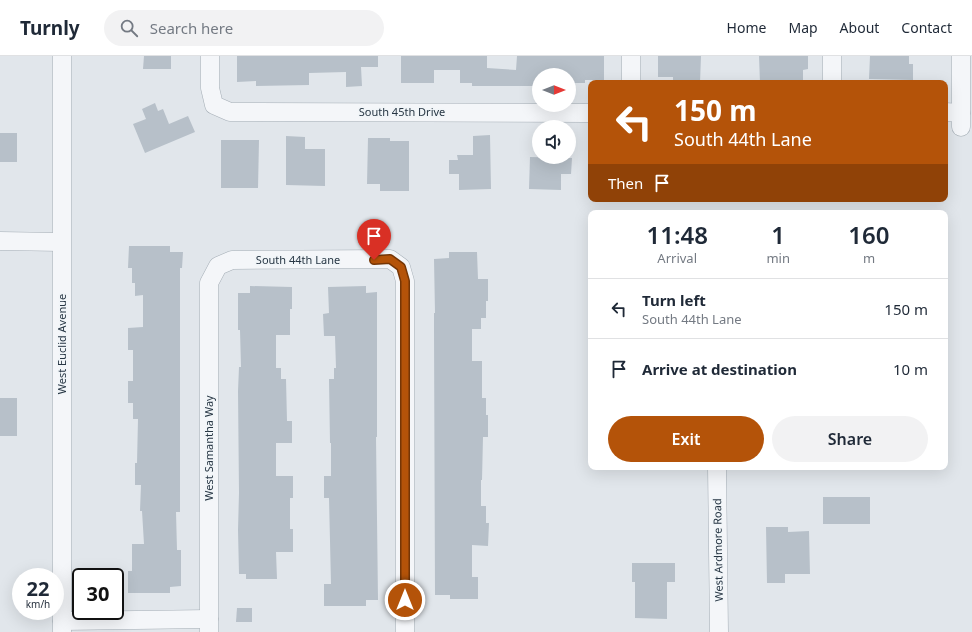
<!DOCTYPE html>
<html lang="en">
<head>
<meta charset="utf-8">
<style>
  body { margin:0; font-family:"Noto Sans",sans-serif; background:#f2f2f3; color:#1f2937; height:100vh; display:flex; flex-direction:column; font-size:15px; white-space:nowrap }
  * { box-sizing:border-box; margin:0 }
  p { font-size:13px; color:#747a83 }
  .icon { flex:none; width:22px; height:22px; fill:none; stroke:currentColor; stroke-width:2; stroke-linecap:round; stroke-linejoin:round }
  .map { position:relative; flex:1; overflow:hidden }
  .side { position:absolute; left:588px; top:154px; width:360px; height:260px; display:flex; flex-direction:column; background:#fff; border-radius:8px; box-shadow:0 4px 16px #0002 }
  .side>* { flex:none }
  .hud { position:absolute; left:588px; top:24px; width:360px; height:122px; border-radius:8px; box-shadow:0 4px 16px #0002; background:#b45309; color:#fff; overflow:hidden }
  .needle { width:26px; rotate:90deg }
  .controls { position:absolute; left:532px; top:12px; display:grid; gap:8px }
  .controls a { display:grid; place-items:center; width:44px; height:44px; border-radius:50%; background:#fff; box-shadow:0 4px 16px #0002; font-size:20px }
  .speed { position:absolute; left:12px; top:512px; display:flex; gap:8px; font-size:20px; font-weight:700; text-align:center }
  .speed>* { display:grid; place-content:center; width:52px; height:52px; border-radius:50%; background:#fff; box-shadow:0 4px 16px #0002; line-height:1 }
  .speed small { font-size:10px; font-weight:400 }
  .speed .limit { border:2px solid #111; border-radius:6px; background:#fff; color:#111 }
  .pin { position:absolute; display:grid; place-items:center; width:34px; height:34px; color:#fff; margin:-41px -17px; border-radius:50% 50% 50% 0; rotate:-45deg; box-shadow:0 0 4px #0007 }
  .pin .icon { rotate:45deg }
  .me { position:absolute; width:44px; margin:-22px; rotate:0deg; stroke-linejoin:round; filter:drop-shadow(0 0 3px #0008) }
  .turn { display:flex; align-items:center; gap:14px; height:84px; padding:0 20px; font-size:18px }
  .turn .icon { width:52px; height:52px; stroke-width:2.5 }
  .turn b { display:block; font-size:28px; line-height:34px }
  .then { display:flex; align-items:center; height:38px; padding:0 20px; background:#0003; gap:8px; font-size:15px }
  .eta { display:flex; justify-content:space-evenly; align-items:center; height:68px; text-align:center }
  .eta b { font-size:24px; font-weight:600; line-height:28px }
  .button { display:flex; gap:8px; margin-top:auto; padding:8px 20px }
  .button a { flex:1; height:46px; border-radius:24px; background:#b45309; color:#fff; font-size:16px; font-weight:600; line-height:46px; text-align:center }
  .button a+a { background:#f2f2f3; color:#1f2937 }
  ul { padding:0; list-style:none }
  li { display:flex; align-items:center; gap:12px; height:60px; padding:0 20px; border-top:1px solid #e0e1e3 }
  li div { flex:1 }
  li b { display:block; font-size:15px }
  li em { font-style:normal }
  header { display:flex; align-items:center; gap:24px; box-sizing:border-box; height:56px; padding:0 20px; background:#fff; border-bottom:1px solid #e0e1e3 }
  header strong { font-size:19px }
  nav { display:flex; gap:22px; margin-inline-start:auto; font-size:14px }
  .search { width:280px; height:36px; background:#f2f2f3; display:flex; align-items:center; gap:10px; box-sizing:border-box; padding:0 14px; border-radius:22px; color:#747a83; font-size:15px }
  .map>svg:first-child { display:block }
  .building { fill:#b7c0c9 }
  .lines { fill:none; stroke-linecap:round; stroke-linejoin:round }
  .minor-casing { stroke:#a5aeb6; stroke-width:19 }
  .minor { stroke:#f4f6f9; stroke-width:18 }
  .route-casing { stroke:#753606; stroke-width:10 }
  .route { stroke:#b45309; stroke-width:7 }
  .labels { text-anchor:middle; stroke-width:3; stroke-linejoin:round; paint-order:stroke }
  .street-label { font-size:11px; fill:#273644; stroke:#f1f5f8 }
</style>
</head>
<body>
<header>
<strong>Turnly</strong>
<div class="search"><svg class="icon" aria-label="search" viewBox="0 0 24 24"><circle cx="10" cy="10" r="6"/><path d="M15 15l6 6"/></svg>Search here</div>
<nav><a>Home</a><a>Map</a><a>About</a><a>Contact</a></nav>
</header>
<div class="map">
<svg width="972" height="576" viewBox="0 0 972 576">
  <rect width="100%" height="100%" fill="#e1e6eb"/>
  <!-- building -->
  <g class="building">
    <polygon points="144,0 171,0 171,13 143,13"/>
    <polygon points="237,0 378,0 378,11 361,11 362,30 346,31 346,16 309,17 309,29 256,30 256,25 237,26"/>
    <polygon points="401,0 487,0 487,12 516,14 517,0 604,0 604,24 585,24 585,27 569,27 569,19 539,19 539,30 472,30 472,27 460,27 460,14 434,14 434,27 401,27"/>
    <polygon points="658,0 701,0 700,27 673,27 673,21 658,21"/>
    <polygon points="759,0 808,0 808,13 803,14 803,27 760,27"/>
    <polygon points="870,0 909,0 909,8 913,8 913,24 869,23"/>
    <polygon points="155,47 158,55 163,53 169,68 188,60 195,76 145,97 133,68 146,63 142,53"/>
    <rect x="0" y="77" width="17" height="29"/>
    <polygon points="490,79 491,133 459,134 459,118 449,118 449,104 458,104 457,99 473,99 473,80"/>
    <polygon points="286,80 305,81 305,93 325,93 325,130 286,129"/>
    <polygon points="368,82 390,82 390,85 409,85 409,135 380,135 380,128 367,128"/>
    <polygon points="221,84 259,84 258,132 221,132"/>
    <polygon points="530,101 572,102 571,118 561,118 561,134 529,133"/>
    <polygon points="129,190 170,190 170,196 183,196 182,212 180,212 180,456 176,456 177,494 181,494 181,530 170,531 170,537 128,537 128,515 132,515 132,488 144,488 142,455 140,455 141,429 135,429 135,407 137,407 138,363 133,363 133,347 128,347 128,325 133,325 133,294 128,294 128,272 143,271 143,239 135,240 135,227 132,227 132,212 128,212"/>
    <polygon points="449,196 477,196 478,223 488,223 488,245 486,245 486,262 481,262 481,273 472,273 472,305 482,305 482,342 486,342 486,359 488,359 488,381 483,381 482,424 481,424 481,450 486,450 486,467 489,467 488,490 472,489 472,521 478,521 478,543 450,543 450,539 435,539 434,273 434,257 435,257 434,203 449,202"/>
    <polygon points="250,230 292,231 292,253 290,253 290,279 276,279 276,312 281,312 281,323 286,323 287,365 292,365 292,387 276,387 276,420 293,420 293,442 290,442 290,473 293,473 293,496 276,496 277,523 246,523 246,518 239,518 238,474 239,437 238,335 239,311 241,311 240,274 238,274 238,237 250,237"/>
    <polygon points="366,230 366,237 377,236 377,381 376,381 378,544 366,544 366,550 324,550 324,528 331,528 329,442 324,442 324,420 331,420 331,387 330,387 329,323 334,323 334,312 336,312 335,280 324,280 323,258 329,257 328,231"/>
    <rect x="0" y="342" width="17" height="38"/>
    <rect x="823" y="441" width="47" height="27"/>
    <polygon points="766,471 788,471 788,476 809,475 810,518 785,518 785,527 767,527"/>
    <polygon points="632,507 675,507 675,526 667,526 667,563 635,562 635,526 632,526"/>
    <polygon points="237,552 252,552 252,566 236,566"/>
  </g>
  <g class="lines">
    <!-- minor casing -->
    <g class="minor-casing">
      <g id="minor">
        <polyline points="210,0 210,32 214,49 230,56 591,57"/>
        <polyline points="631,0 631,27"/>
        <polyline points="832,27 832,0"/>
        <polyline points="945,56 961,57"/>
        <polyline points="961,71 961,0"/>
        <polyline points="0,185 61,186"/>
        <polyline points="717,411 719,576"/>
        <polyline points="62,565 209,563"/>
        <polyline points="62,576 62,0"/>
        <polyline points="209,576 209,227 218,210 232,204 390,203 401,211 405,225 405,576"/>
      </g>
    </g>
    <!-- minor -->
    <use href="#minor" class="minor"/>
  </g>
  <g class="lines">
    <!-- route casing -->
    <g class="route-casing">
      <polyline id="route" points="374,204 390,203 401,211 405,225 405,544"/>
    </g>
    <!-- route -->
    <use href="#route" class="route"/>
  </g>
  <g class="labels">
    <!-- street labels -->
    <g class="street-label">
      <text x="402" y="60">South 45th Drive</text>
      <text x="298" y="208">South 44th Lane</text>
      <text transform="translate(62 288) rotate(-90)" y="4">West Euclid Avenue</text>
      <text transform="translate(209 392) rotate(-90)" y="4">West Samantha Way</text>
      <text transform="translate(718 494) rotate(-91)" y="4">West Ardmore Road</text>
    </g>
  </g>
</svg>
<div class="controls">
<a><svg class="needle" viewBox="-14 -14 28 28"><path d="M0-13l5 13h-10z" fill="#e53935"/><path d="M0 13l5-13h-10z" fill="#747a83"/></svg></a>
<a><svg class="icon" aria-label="sound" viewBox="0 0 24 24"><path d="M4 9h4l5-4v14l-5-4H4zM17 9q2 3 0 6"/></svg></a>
</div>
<div class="speed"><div>22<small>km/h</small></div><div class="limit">30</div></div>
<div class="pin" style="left:374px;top:204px;background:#d93025"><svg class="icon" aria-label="arrive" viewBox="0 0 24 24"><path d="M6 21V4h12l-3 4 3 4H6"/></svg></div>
<svg class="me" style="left:405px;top:544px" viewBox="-20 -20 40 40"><circle r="17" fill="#b45309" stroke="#fff" stroke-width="3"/><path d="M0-11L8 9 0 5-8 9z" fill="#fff"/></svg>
<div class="hud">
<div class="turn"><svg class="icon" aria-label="left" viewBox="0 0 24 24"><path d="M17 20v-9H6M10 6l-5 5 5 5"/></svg><div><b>150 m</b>South 44th Lane</div></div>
<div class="then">Then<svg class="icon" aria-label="arrive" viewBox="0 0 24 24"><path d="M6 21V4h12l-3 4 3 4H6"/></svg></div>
</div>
<section class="side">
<div class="eta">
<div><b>11:48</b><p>Arrival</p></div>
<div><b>1</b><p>min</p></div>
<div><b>160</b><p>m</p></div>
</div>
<ul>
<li><svg class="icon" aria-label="left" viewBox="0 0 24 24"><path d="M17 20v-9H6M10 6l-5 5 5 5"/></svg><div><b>Turn left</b><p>South 44th Lane</p></div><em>150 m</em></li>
<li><svg class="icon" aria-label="arrive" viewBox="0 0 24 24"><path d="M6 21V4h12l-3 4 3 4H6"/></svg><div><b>Arrive at destination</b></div><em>10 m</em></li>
</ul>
<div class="button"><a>Exit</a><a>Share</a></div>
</section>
</div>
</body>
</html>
